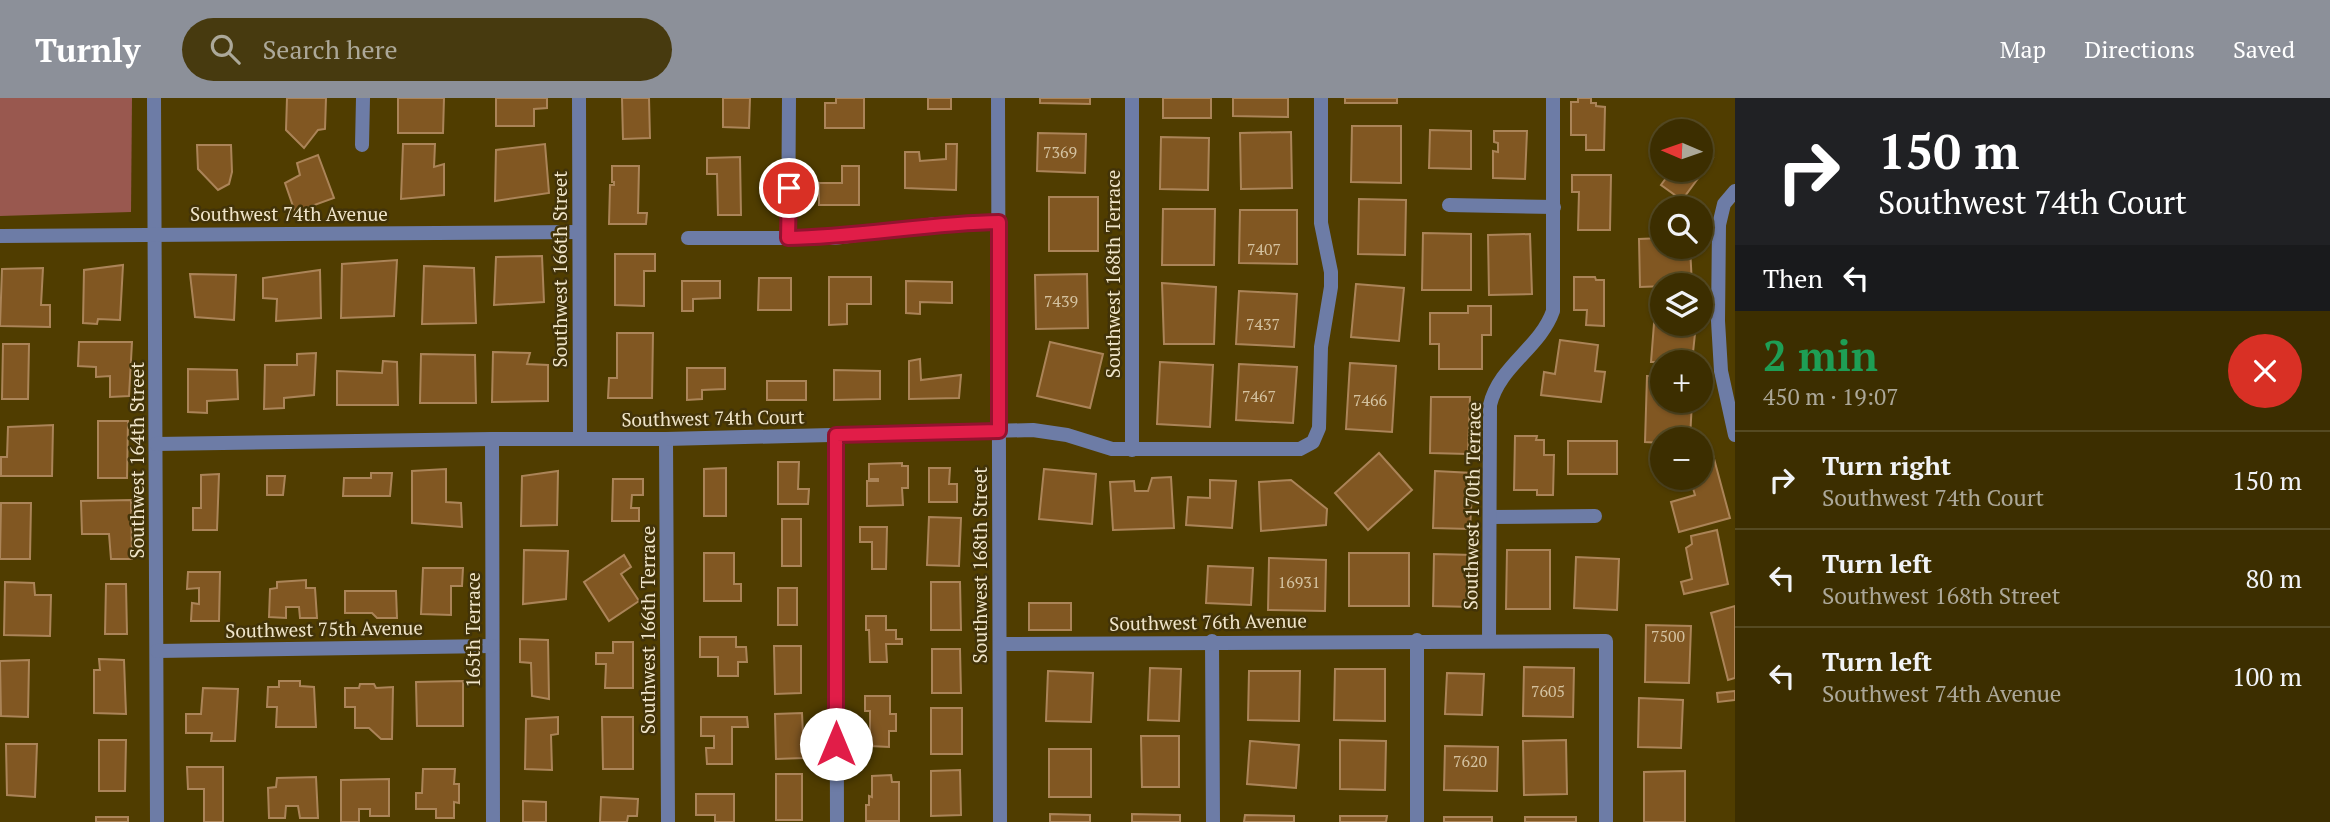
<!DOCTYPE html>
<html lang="en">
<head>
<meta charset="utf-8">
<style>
  body { margin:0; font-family:"PT Serif",serif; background:#473a0f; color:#f1f3f6; height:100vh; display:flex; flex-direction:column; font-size:26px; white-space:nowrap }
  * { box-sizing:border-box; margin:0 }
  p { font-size:23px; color:#aca899 }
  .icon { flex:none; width:38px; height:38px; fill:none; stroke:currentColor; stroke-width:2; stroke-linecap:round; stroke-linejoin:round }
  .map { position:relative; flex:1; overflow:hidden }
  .panel { display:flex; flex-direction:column; background:#3c2e00; width:595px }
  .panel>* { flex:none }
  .banner { background:#202124; color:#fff; overflow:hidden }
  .needle { width:46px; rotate:272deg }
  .tools { position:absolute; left:1650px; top:21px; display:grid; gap:14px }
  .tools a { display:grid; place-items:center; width:63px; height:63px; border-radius:50%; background:#3c2e00; box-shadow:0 2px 5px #0004,0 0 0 2px #554a22; font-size:35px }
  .pin { position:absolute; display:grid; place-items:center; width:60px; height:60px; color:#fff; margin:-30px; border:4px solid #fff; border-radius:50%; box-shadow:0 2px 7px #0007 }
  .me { position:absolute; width:77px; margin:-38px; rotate:0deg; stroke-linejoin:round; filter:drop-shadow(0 0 5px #0008) }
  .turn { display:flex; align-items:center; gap:24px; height:147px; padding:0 28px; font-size:32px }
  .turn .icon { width:91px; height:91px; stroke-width:2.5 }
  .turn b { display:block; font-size:49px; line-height:60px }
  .then { display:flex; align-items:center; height:66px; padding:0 28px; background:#0003; gap:14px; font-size:26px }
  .round { display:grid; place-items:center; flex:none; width:74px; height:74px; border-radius:37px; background:#473a0f }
  .overview { display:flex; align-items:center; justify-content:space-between; height:119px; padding:0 28px }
  h1 { font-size:42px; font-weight:800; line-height:52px; color:#1e9e55 }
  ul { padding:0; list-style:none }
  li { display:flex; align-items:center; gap:21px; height:98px; padding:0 28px; border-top:2px solid #554a22 }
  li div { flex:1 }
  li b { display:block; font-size:26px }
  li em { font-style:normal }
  header { display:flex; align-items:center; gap:42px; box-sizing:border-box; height:98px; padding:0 35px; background:#8c9099; color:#fff }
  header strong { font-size:33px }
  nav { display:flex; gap:38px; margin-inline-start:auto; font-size:24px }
  .search { width:490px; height:63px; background:#473a0f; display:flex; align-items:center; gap:18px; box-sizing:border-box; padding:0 24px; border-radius:38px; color:#aca899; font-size:26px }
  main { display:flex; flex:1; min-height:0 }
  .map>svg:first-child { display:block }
  .forest { fill:#99584f }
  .building { fill:#815722; stroke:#ab8458; stroke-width:2 }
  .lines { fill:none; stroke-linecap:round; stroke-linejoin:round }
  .minor { stroke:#6d7ca6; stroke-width:14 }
  .route-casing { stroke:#92132f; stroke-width:18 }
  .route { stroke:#e11d48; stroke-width:12 }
  .labels { text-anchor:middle; stroke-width:5; stroke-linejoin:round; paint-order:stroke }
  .number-label { font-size:16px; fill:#d4c2a0 }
  .street-label { font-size:19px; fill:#f0e5ca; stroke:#423308 }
</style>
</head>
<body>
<header>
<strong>Turnly</strong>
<div class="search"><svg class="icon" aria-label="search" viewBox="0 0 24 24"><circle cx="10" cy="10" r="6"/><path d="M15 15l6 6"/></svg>Search here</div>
<nav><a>Map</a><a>Directions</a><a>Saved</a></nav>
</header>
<main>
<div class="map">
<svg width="1735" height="724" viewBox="0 0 1735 724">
  <rect width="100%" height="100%" fill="#503d00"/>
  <!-- forest -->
  <polygon class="forest" points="0,0 132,0 131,114 0,118"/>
  <!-- building -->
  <g class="building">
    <polygon points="287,0 326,0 325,31 318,32 304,50 286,32"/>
    <polygon points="398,0 444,0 443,35 398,35"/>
    <polygon points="496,0 547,0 547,10 534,11 534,28 496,28"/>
    <polygon points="622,0 649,0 650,40 623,41"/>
    <polygon points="723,0 750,0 749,30 723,29"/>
    <polygon points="836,0 864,0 864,30 825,30 825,5 836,5"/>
    <rect x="928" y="0" width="23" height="11"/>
    <polygon points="1040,0 1090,0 1090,6 1040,5"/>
    <rect x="1163" y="0" width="48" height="20"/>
    <polygon points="1233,0 1288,0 1288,19 1233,18"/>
    <rect x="1345" y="0" width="52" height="5"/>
    <polygon points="1578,0 1591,0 1591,5 1596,5 1596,8 1605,9 1604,52 1586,52 1586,37 1571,37 1571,4 1578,4"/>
    <polygon points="1352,28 1401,28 1401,85 1351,84"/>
    <polygon points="1430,32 1471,33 1471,71 1429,70"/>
    <polygon points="1494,33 1527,33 1525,81 1493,80 1493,53 1498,54 1498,45 1494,44"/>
    <polygon points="1291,34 1292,90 1241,91 1240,35"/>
    <polygon points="1038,35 1086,36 1085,75 1037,73"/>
    <polygon points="1161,39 1209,40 1208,92 1160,91"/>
    <polygon points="403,46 435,46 434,69 444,66 444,97 401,101"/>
    <polygon points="545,46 549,95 495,103 496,52"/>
    <polygon points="946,46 957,46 956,92 905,90 905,54 919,54 920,63 946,61"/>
    <polygon points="197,47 231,47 232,74 229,86 218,92 198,71"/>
    <polygon points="1701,51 1713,60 1682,102 1661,87 1672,72 1701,72"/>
    <polygon points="318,57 334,100 295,114 285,85 300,77 297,65"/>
    <polygon points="740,59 741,117 718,117 717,76 707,76 707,60"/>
    <polygon points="612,68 639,68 638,115 647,115 646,126 609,126 610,87 614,87 614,84 612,84"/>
    <polygon points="842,68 859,68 859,107 819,107 819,85 842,85"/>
    <polygon points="1572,77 1611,77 1610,132 1578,132 1579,94 1572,94"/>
    <rect x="1049" y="99" width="49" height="54"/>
    <polygon points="1359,101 1406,102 1405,157 1358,156"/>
    <polygon points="1163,111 1215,111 1214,167 1162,167"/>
    <polygon points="1240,112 1297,112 1297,166 1239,165"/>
    <polygon points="1423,135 1471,136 1471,192 1422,192"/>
    <polygon points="1530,136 1532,196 1489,197 1488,137"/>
    <polygon points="1662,140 1662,149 1690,149 1692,187 1640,189 1639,141"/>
    <polygon points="615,156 655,156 655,173 644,173 644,208 615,207"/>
    <polygon points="542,158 544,204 494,207 496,159"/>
    <polygon points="397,162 394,218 341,220 342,166"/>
    <polygon points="123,167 120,222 98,221 97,226 83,225 84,172"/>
    <polygon points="424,168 474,170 476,225 422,226"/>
    <polygon points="43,170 41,207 50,207 50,229 0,228 2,171"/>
    <polygon points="320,172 321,220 276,223 277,201 263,200 263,180"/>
    <polygon points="190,176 236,177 234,222 195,219"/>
    <polygon points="1087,176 1088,230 1036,231 1035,177"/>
    <polygon points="829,179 871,179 871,206 847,206 847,226 829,227"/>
    <polygon points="1574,179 1595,179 1596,182 1604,182 1604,228 1586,227 1587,212 1574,212"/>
    <polygon points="759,180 791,180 791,212 758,212"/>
    <polygon points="682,183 720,183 720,200 693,201 693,213 682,213"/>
    <polygon points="906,183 952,184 952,205 920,204 920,216 906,215"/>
    <polygon points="1162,185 1216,189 1214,246 1164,246"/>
    <polygon points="1356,186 1404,190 1399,243 1351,239"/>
    <polygon points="1239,193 1297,196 1294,249 1236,246"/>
    <polygon points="1468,208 1491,208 1491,237 1482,237 1482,271 1439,271 1439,246 1430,246 1430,215 1468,215"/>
    <polygon points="1655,213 1662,213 1662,226 1696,226 1692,264 1651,264"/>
    <polygon points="617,235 653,235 652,300 608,300 609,280 617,280"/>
    <polygon points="1560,242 1598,247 1595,273 1605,274 1601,304 1541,297 1544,274 1555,276"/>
    <polygon points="79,244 132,244 129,298 110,299 110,278 96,279 96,269 78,268"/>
    <polygon points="1050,244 1103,256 1090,310 1037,298"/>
    <polygon points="3,246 29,246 28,301 2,301"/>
    <polygon points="493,254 530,255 527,266 548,267 548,303 492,304"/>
    <polygon points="316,255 314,297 284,300 284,310 264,311 265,267 297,267 297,256"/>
    <polygon points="421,256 475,257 476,305 420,305"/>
    <polygon points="920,261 921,282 961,277 959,300 909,301 909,263"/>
    <polygon points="383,263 397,264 398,307 337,307 337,273 382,275"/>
    <polygon points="1160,264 1213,267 1210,329 1157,326"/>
    <polygon points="1350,265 1396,268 1392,334 1346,331"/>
    <polygon points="1239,266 1297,269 1293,325 1236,322"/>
    <polygon points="687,270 725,270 725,291 702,292 702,301 687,302"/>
    <polygon points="188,271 237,272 238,301 207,303 207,315 188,314"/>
    <polygon points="834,272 880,273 880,301 834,302"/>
    <polygon points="1647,278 1662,278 1662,303 1692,303 1690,341 1662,341 1662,345 1645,344"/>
    <rect x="767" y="283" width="39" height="19"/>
    <polygon points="1431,299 1470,299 1468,356 1430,355"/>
    <polygon points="98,323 128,323 127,380 98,380"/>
    <polygon points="53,327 52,378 1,378 1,359 7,359 8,329"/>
    <polygon points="1515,338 1537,338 1536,342 1544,342 1544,357 1554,357 1553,397 1537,397 1537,392 1514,392"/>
    <rect x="1568" y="343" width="49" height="33"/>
    <polygon points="1379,355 1412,392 1368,432 1335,395"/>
    <polygon points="1713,357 1730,420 1679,434 1671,404 1695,397 1690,380 1701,380 1701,364"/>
    <polygon points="778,364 799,364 798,391 809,391 808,406 778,406"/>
    <polygon points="902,365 902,368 908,368 908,390 902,390 903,407 867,408 867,383 878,383 878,381 869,381 869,366"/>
    <polygon points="726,370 726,418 704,418 704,371"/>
    <polygon points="929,370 950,370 949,386 957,386 957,404 929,404"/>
    <polygon points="446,371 446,404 461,405 462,429 412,425 412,373"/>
    <polygon points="1044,371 1096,376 1092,426 1039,421"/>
    <polygon points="558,373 557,427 521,428 522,378"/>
    <polygon points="1435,373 1473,375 1470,431 1433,430"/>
    <polygon points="371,375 392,375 390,398 343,398 344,380 371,380"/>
    <polygon points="219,376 217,432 193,432 193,410 201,410 201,377"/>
    <polygon points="267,378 285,378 283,397 267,397"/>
    <polygon points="1171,379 1174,430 1113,432 1110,384 1134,383 1135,393 1148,393 1152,380"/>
    <polygon points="613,381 643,381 643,397 632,397 631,410 639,410 639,423 612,423"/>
    <polygon points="1210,382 1236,383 1232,430 1186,427 1188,399 1210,400"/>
    <polygon points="1291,382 1327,411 1326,427 1261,433 1259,384"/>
    <polygon points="131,402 132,461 111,461 109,436 82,436 81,403"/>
    <polygon points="1,405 31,405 30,461 0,461"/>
    <polygon points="929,419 961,420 959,468 927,467"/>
    <rect x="782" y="421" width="19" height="47"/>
    <polygon points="860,429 887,429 886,471 872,471 872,444 860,444"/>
    <polygon points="1717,432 1728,486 1684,496 1681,484 1692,481 1686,450 1692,446 1691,438"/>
    <polygon points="524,452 568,453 566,501 523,506"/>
    <polygon points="1507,452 1550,452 1550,511 1506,511"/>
    <polygon points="704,455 734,455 734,486 741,486 741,503 704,503"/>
    <rect x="1349" y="455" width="60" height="53"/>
    <polygon points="1434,456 1473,457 1472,509 1433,508"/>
    <polygon points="624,457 631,469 621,476 639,503 609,523 584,484"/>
    <polygon points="1576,459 1619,461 1617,512 1574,510"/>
    <polygon points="1269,460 1326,462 1325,513 1268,512"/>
    <polygon points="1208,468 1253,470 1251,507 1206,505"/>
    <polygon points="423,470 463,470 462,488 451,488 451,517 421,516"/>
    <polygon points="188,474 220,474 219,523 191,523 192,505 199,506 199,490 187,491"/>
    <polygon points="306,482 306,490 315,490 317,520 300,520 299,509 286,509 286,520 269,519 270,491 277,490 277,484"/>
    <polygon points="5,484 34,485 35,497 51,497 50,538 4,537"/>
    <polygon points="931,484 960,484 961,532 931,532"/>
    <polygon points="106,486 126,486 127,536 105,536"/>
    <rect x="778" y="490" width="19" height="37"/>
    <polygon points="345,493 396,493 397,520 377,520 372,515 345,515"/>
    <rect x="1029" y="505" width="42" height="27"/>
    <polygon points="1735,508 1735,580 1728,582 1711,515"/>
    <polygon points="866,518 886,518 886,532 896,532 896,541 902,541 902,546 886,546 887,564 870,564 869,532 866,532"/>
    <polygon points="1646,527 1691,528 1689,585 1645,584"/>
    <polygon points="700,539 736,539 736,549 746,549 747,564 738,564 738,578 718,578 718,559 700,559"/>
    <polygon points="520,541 548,542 549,601 532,598 531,565 520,564"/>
    <polygon points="613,544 633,544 633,590 605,590 606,566 596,566 596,555 613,555"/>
    <polygon points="774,548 801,548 801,595 775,596"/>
    <polygon points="932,551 960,551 961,595 932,595"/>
    <polygon points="99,561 124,562 126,616 94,615 94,572 100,572"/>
    <polygon points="29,562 28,619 1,618 0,563"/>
    <polygon points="1524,569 1574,570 1573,619 1523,618"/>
    <polygon points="1150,570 1181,571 1179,623 1148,622"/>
    <polygon points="1335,571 1385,571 1385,623 1334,622"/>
    <polygon points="1048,573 1093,575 1091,624 1046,623"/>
    <polygon points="1249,573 1300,573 1299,623 1248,622"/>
    <polygon points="1447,575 1484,576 1482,617 1445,616"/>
    <polygon points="279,583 300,583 300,588 314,589 316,629 276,629 277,609 267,609 268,589 279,589"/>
    <polygon points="463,583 463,628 417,628 416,584"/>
    <polygon points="360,586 374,586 376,590 393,589 392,641 381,641 369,630 355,630 355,609 345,609 345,590 359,590"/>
    <polygon points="203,590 238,591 235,643 211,643 212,635 186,635 186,616 201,616"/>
    <polygon points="1735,593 1735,602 1718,604 1717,595"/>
    <polygon points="865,598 890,598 890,616 896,616 896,633 889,633 889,649 870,648 870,613 865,613"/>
    <polygon points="1639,600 1683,602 1681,650 1638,649"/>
    <rect x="931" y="610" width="31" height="46"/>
    <polygon points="802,615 804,660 776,661 775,616"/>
    <polygon points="558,619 558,636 551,637 552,672 525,671 526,621"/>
    <polygon points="602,619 633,619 633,671 603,671"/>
    <polygon points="701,619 747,619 748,629 732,629 732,666 707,666 706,650 714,650 714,638 701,638"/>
    <polygon points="1141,638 1179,638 1179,689 1142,689"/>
    <polygon points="99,642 126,642 125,693 99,693"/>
    <polygon points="1340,642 1386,643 1385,692 1340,691"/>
    <polygon points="1566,642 1567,696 1524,697 1523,643"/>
    <polygon points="1250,643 1299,647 1296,690 1247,686"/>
    <polygon points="6,646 37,646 35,699 7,697"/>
    <polygon points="1445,648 1498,649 1497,693 1444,692"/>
    <rect x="1049" y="651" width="42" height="48"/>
    <polygon points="187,669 223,669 223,724 204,724 204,691 188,691"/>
    <polygon points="423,671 455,671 454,686 459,686 459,705 454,704 454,720 436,720 436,711 416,711 416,695 422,695"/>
    <polygon points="960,672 961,717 931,718 931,673"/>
    <polygon points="1685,673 1685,724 1644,724 1644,674"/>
    <rect x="776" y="676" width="26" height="46"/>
    <polygon points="891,677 892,684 899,684 899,723 866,723 866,707 869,707 869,698 872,699 872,678"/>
    <polygon points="316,679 318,720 300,720 298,708 286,708 285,720 269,720 268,690 276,689 277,680"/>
    <polygon points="389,681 389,718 370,718 370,711 359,711 359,724 341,724 341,682"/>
    <polygon points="696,696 734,696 734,724 715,724 715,717 696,717"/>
    <polygon points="601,699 638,701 637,718 628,718 627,724 600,724"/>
    <polygon points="523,703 546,704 546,724 523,724"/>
    <polygon points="1050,716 1090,717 1090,724 1050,724"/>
    <polygon points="1132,716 1180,717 1180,724 1132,724"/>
    <polygon points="1245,717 1294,718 1294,724 1244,724"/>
    <polygon points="1340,718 1387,718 1386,724 1340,724"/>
    <rect x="96" y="719" width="32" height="5"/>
    <rect x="1444" y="719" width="48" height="5"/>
    <rect x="1525" y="719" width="51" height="5"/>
  </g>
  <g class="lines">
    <!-- minor -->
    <g class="minor">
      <polyline points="154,0 157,724"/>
      <polyline points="579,0 580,341"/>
      <polyline points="998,0 1000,724"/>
      <polyline points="1132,0 1132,352"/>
      <polyline points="362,47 363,0"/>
      <polyline points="1735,93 1724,106 1719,127 1718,223 1721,273 1735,337"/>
      <polyline points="1449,107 1554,109"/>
      <polyline points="0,138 579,134"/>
      <polyline points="688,140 834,140 936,126 999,125"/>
      <polyline points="788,140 789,0"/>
      <polyline points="836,337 837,724"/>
      <polyline points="492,341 493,724"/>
      <polyline points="666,341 668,724"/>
      <polyline points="156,346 492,341 666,341 1033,332 1067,337 1112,351 1300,351 1313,344 1319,330 1321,249 1331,189 1331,174 1321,125 1321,0"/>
      <polyline points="1490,419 1595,418"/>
      <polyline points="1212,543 1213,724"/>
      <path d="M1489,543L1490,307C1499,268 1540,250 1553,213V0"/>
      <polyline points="1000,546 1606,543 1606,724"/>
      <polyline points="157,553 492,548"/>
      <polyline points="1417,724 1417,542"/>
    </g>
  </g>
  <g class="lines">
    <!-- route casing -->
    <g class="route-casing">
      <path id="route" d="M789,90L788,140C859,139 928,125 999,124V333L836,337V646"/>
    </g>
    <!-- route -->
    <use href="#route" class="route"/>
  </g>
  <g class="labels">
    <!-- number labels -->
    <g class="number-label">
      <text x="1060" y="60">7369</text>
      <text x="1264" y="157">7407</text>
      <text x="1061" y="209">7439</text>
      <text x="1263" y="232">7437</text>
      <text x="1259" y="304">7467</text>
      <text x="1370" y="308">7466</text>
      <text x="1299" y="490">16931</text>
      <text x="1668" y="544">7500</text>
      <text x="1548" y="599">7605</text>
      <text x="1470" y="669">7620</text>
    </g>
    <!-- street labels -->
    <g class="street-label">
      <text x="289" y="123">Southwest 74th Avenue</text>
      <text transform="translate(560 171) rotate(-90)" y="7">Southwest 166th Street</text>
      <text transform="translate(1113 176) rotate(-90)" y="7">Southwest 168th Terrace</text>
      <text transform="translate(713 320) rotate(-1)" y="7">Southwest 74th Court</text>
      <text transform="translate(137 362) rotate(-90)" y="7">Southwest 164th Street</text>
      <text transform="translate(1472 408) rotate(-89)" y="7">Southwest 170th Terrace</text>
      <text transform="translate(980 467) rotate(-90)" y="7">Southwest 168th Street</text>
      <text transform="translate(1208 524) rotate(-1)" y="7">Southwest 76th Avenue</text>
      <text transform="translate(324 531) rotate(-1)" y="7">Southwest 75th Avenue</text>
      <text transform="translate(473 532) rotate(-90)" y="7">165th Terrace</text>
      <text transform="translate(648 532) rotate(-90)" y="7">Southwest 166th Terrace</text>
    </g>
  </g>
</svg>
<div class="tools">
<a><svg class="needle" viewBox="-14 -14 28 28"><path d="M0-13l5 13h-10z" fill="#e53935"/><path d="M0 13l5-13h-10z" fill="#aca899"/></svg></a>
<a><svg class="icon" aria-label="search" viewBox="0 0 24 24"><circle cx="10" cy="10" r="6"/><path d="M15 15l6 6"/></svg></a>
<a><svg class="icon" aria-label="layers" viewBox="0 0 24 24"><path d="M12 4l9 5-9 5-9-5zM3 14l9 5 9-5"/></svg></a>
<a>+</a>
<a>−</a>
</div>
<div class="pin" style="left:789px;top:90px;background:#d93025"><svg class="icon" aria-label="arrive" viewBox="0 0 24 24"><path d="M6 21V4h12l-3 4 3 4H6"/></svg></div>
<svg class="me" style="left:836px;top:646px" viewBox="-20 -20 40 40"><circle r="19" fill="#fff"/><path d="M0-13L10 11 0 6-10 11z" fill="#e11d48"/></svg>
</div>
<section class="panel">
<div class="banner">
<div class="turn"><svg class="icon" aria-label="right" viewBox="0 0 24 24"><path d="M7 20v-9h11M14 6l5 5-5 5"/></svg><div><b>150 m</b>Southwest 74th Court</div></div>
<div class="then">Then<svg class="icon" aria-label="left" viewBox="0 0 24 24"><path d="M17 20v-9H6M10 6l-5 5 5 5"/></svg></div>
</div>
<div class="overview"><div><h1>2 min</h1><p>450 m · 19:07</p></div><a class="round" style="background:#d93025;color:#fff"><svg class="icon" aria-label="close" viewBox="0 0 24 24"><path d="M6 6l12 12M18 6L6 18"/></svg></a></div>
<ul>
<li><svg class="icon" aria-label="right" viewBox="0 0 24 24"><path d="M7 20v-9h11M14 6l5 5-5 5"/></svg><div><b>Turn right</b><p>Southwest 74th Court</p></div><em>150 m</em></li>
<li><svg class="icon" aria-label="left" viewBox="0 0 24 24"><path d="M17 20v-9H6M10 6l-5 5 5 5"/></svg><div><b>Turn left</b><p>Southwest 168th Street</p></div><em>80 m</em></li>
<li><svg class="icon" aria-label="left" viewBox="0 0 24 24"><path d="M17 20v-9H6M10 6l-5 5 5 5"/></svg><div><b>Turn left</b><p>Southwest 74th Avenue</p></div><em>100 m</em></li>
</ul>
</section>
</main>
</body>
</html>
